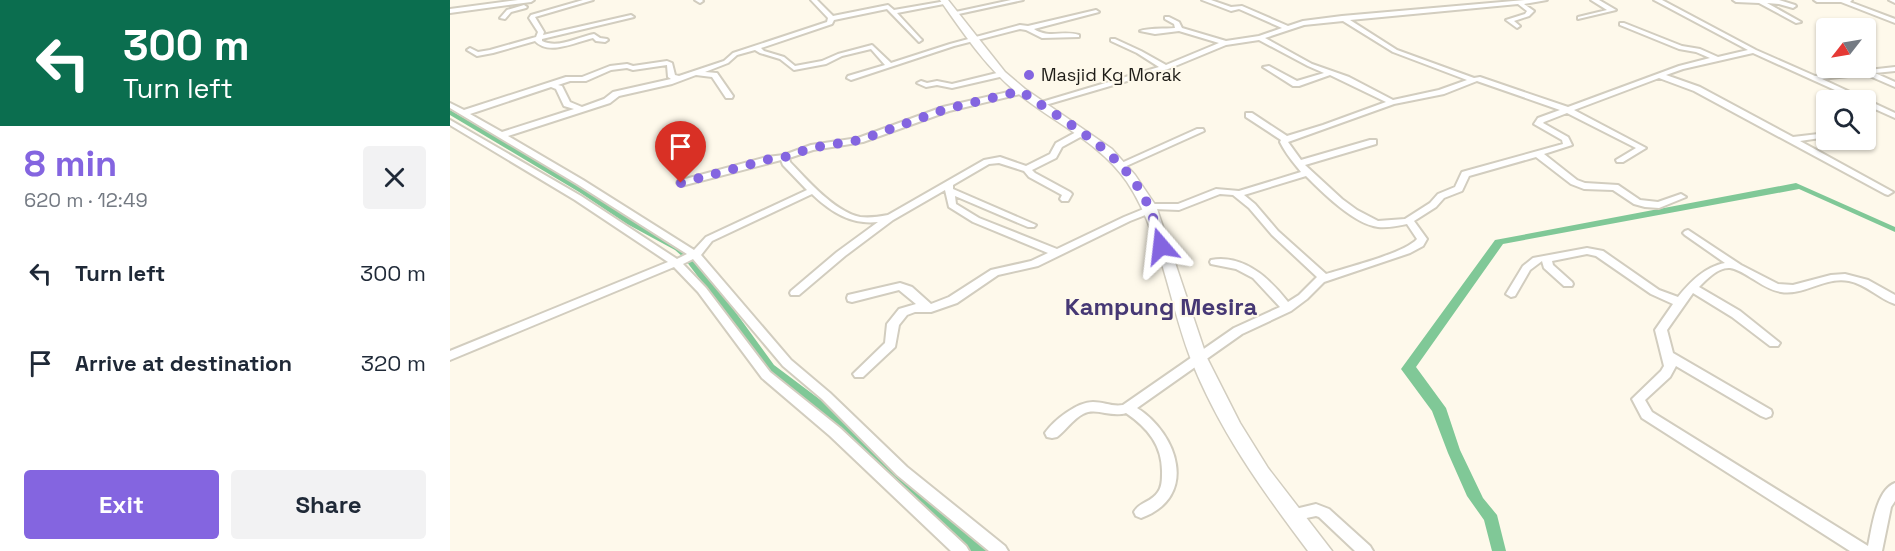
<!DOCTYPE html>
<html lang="en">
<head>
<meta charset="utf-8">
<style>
  body { margin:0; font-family:"Space Grotesk",sans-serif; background:#f2f2f3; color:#1f2937; height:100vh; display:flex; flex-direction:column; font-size:22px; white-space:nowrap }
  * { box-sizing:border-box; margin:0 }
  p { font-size:20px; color:#747a83 }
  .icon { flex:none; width:33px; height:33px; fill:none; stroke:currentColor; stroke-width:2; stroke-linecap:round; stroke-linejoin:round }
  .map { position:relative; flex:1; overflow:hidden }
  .sheet { display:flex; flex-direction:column; background:#fff; width:450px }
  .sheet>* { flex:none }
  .top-card { background:#0b6e4f; color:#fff; overflow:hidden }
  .needle { width:39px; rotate:239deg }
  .buttons { position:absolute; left:1366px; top:18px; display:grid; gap:12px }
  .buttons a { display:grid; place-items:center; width:60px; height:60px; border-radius:6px; background:#fff; box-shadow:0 2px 4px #0004; font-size:30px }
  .pin { position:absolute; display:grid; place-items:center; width:51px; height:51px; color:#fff; margin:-62px -26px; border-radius:50% 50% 50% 0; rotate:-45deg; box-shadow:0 0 6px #0007 }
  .pin .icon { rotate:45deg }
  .me { position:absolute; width:66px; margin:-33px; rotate:343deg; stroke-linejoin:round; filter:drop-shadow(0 0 4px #0008) }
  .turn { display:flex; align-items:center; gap:21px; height:126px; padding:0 24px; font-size:27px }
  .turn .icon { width:78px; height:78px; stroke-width:2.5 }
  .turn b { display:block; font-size:42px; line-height:51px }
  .round { display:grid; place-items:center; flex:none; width:63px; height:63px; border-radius:6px; background:#f2f2f3 }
  .headline { display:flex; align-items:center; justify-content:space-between; height:102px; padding:0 24px }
  h1 { font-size:36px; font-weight:600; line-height:45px; color:#8465e0 }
  .cta { display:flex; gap:12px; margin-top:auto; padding:12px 24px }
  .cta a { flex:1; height:69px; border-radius:6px; background:#8465e0; color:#fff; font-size:24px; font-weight:600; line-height:69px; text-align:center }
  .cta a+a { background:#f2f2f3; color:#1f2937 }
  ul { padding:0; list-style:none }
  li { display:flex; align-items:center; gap:18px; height:90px; padding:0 24px }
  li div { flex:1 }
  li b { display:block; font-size:22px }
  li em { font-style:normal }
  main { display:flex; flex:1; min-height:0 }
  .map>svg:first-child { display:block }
  .water { fill:#80c897 }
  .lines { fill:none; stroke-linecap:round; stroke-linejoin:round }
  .canal { fill:#80c897; fill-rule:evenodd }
  .minor-casing { stroke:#d2cdbf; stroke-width:4 }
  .secondary-casing { stroke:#d2cdbf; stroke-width:3 }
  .minor { fill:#fff; fill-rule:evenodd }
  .secondary { fill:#fff; fill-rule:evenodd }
  .route { stroke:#8465e0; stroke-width:10; stroke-dasharray:0 18 }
  .poi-dot { fill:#8465e0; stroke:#fef9eb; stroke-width:2 }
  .labels { text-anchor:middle; stroke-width:4.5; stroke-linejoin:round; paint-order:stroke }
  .far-poi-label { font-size:18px; fill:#1f1d18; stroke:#fef9eb; text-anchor:start }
  .neighbourhood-label { font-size:24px; font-weight:bold; fill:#463874; stroke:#fef9eb }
</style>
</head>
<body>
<main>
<section class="sheet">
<div class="top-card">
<div class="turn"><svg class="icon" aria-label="left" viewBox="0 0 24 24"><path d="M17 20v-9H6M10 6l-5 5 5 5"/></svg><div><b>300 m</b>Turn left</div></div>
</div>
<div class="headline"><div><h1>8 min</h1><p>620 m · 12:49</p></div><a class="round"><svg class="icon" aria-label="close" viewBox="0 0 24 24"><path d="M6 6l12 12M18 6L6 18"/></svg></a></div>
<ul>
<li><svg class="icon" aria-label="left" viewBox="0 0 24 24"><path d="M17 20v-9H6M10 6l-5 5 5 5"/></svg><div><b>Turn left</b></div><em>300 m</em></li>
<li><svg class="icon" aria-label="arrive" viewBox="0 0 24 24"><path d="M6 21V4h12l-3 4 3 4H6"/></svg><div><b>Arrive at destination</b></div><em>320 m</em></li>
</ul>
<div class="cta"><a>Exit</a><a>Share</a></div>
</section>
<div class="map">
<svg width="1445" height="551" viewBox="0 0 1445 551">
  <rect width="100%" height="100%" fill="#fef9eb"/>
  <!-- water -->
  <polygon class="water" points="1346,183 1445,227 1445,232 1349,189 1053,244 966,367 996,408 1010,450 1033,498 1047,515 1056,551 1042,551 1034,520 1017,496 998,453 982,411 951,369 1045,240"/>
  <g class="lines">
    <!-- canal -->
    <polygon class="canal" points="0,110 135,188 183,220 233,246 241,253 273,295 324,365 380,407 537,546 540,551 521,551 372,413 316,371 265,299 233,257 225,250 177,224 129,192 0,115"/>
    <!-- minor casing -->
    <g class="minor-casing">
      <g id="minor">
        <polygon points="68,0 84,0 81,2 0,13 0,9"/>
        <path d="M133,0H143L85,17L94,32L93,35L181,15L184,17L92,39V41C108,49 128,37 144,34L150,38L157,39L158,40L155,42L146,41L143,38C125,42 99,56 85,41L43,53L27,56L17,50L20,48L28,52L40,50L86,37L88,32L79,18L81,15Z"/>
        <polygon points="245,0 252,0 253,1 250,3"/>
        <path d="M361,0H367L383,16L438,5L444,10L496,1L499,3L447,13L471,39L472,40L469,42L437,9L384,20L382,24L311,48L314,51L334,57L345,66L372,61L388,54L422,45L441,63L500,44L570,25L578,26L646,10L649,12L584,29C599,39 612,30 629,35V37L592,38L576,30L570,29L504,46L401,80L397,78L398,76L435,65L421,49L392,56L376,64L344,70L330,59L310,53L305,50L287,55L278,63L255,72L267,73L283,96L282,98H276L262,77L246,75L222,84L169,96L160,103L58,136L133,180L244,250L256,237L357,190L333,165L331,160L231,186L227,183L228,181L317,157L334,155L361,145L408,138L493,107L571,89L575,91L574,93L499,111L413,142L363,150L339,158L340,162C357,180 385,212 410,217C419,218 428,217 438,215L534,160L550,157L576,166L600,154L606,143L628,131H634V135L612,147L606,158L582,170L585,173L620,192L622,194L618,201H612L610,199L612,195L579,177L574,171L549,163L539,164L503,185V189L586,225L584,227H578L505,196L506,204L529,218L607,249L674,217L696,208L694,206L696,204H728L766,189L789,191L851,172C843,162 836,154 830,142L831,140L796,117V113H802L837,136L873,125L936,102L880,75L849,86H843L813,67L819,66L847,81L874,73L858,66L809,40L776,45L718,69L592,106L585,104L709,67L687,53L661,41V39H665L691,51L716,65L769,43L729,31L705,34L690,31C697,28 716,29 725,28L724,24L715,19V17H719L729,22L732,28L776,41L809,36L832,28L789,9L781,11L752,0H761L781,7L792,6L838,26L853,21L892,16L1075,0H1097L1074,4L1084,11L1079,16L1064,21L1070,26L1067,28L1056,20L1075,14L1077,11L1068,4L900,20L947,50L1024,78L1030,77L1118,107L1229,66L1260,58L1246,52L1229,49L1170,25V23H1174L1232,46L1250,49L1268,57L1298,50L1204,0H1212L1306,50L1365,76L1445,67V71L1425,73L1445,82V87L1415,74L1372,79L1445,113V118L1416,105V100H1407L1303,53L1233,69L1216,75L1250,87L1343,137L1377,133V137L1350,141L1443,192L1438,195L1435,194L1244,91L1209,78L1124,110L1196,148L1173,162H1167L1166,160L1186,148L1117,113L1094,122L1093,123L1118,137L1122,145L1094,154L1127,180L1135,183L1168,185L1190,200L1208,202L1231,194L1236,197L1209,208L1195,207L1184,204L1163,190L1134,189L1121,184L1086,157L1019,176L1012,191L994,198L986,207L964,221L977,239L973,246L960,253L874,282L857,299L841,311L792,334L687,408C728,434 749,497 691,518L686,516L684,512C689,502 702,502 708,492C712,487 712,479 712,474C713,446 698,428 676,413C661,418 646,407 633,414C623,419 616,430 607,437L602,438L597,437L595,433C604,420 627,402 643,402C654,402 662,407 673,405L784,328L830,307L803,278L786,269L761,264L760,262L761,260C794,254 820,279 838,302L849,295L867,277L822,235L799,208L783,195L770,194L729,210L704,209L703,212L680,221L588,266L548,275L507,303L481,312H465L457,315L449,325L445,347L413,377H405L403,374L435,343L437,324L449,309L466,304L449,290L402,302L398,301L397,298L398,295L450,283L462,287L481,304L499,297L541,270L581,261L598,253L523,222L499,207L495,190L443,220L395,256L349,295H341L340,293L341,291L387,252L428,222C401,225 381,212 362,194L262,241L251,255L341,360L380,393L457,467L555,546L558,551H539L447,475L372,399L333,366L243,259L233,264L256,288L320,372L390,428L516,546L519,551H501L380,436L312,378L248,292L224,267L0,360V351L218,262L125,200L0,125V120L131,196L227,259L237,254L127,184L0,108V103L14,110L116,77H132L160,66L177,64L183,66L217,61L222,63L225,75L229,76L274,61L283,53L377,22L378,18ZM893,21L943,52L1017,80L989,90L943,100L899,77L862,64L815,38L854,25ZM217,65L218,77L221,79L163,92L154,99L132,107L120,102L112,86L108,85L120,81H136L161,70L177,68L183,70ZM1027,81L1110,110L1088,118L1084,124L1112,140L1113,144L1012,172L1005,187L988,194L980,203L955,219L928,221L907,210L892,199L855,165L926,144V140H920L851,160L838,142L944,104L994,94ZM101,87L106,89L114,106L124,109L52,132L20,114ZM856,176C873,193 904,224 928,227C938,228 947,226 957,224L967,239C955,253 896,268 876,274L828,231L805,204L794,195Z"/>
        <polygon points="561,0 573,0 504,15 501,13"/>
        <polygon points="1141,0 1149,0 1166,10 1128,19 1128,17 1157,10"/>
        <polygon points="1283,0 1329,0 1345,5 1346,6 1343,8 1329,4 1317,3 1351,22 1346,23 1309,3 1286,2"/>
        <polygon points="1364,0 1402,0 1400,2 1445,19 1445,23 1391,2 1367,2"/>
        <polygon points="1439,0 1445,0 1445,3"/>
        <polygon points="74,5 77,7 76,8 61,12 55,19 50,18 57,10"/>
        <polygon points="551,72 555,74 554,76 502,88 487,85 476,87 467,83 471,81 477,83 487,81 502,84"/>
        <polygon points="747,129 753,129 754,131 674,167 671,168 667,165"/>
        <path d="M1238,230L1291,265L1328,284L1343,285L1381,275L1395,274L1418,280L1445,295V304C1429,299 1416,284 1399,281C1375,276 1354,296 1331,292C1312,289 1295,270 1280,268C1268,267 1257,279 1249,287L1290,311L1330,343L1328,346H1320L1282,317L1243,293L1217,330L1223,353L1321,410L1322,413L1321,416L1316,418L1311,416L1226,366L1220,377L1195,400L1202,412L1418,546C1422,528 1426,490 1445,483V501L1441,507L1432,551H1400L1192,418L1182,399L1211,371L1214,366L1205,330L1223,304L1201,294L1146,256L1137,254L1102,261L1103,265L1122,282L1123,284L1122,286H1114L1094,268L1092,261L1080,270L1065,296L1061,297L1056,294L1073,266L1083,258L1137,248L1153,251L1209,290L1228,297C1241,281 1255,267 1275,263L1235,235L1233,233L1235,231Z"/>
        <polygon points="866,504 879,509 920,546 923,551 905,551 869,517 866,516 842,521 837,519 835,515 837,511"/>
      </g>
    </g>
    <!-- secondary casing -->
    <g class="secondary-casing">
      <path id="secondary" d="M490,0H498L555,72L575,89L662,149L685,175L706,206L757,358L790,423L818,468L882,551H858C812,490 768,429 740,357C719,302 710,231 677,182C650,142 602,122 565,91C535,66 512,31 490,0Z"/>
    </g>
    <!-- minor -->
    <use href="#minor" class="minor"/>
    <!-- secondary -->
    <use href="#secondary" class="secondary"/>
  </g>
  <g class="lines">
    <!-- route -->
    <path class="route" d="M231,183L320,159L335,157L361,148L410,140L496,109L571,91C617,124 673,151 698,205C704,218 707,232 711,246"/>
  </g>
  <!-- markers -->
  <circle class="poi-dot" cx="579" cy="75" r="6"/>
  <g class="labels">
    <!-- far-poi labels -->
    <g class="far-poi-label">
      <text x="591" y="81">Masjid Kg Morak</text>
    </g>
    <!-- neighbourhood labels -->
    <g class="neighbourhood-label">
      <text x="711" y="315">Kampung Mesira</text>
    </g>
  </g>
</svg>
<div class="buttons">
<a><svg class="needle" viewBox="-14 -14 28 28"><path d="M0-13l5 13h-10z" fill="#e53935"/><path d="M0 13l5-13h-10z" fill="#747a83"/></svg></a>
<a><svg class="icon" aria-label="search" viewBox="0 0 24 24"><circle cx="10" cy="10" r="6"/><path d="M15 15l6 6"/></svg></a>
</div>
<div class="pin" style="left:231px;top:183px;background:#d93025"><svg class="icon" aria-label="arrive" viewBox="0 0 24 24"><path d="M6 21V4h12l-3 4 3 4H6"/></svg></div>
<svg class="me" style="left:711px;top:246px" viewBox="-20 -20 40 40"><path d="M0-17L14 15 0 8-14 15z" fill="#8465e0" stroke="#fff" stroke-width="4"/></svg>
</div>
</main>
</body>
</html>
